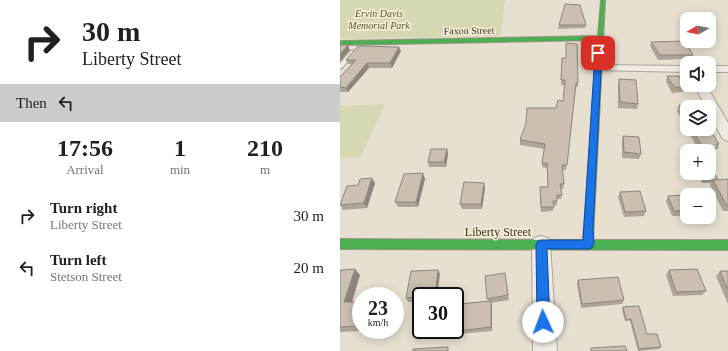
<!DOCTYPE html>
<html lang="en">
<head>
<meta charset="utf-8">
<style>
  body { margin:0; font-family:"Times New Roman",serif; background:#f2f2f2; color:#202124; height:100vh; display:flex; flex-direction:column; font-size:15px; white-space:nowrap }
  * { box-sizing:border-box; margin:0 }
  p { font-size:13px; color:#757577 }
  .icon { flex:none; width:22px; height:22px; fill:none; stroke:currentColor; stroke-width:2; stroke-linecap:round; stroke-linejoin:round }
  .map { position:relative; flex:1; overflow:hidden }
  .sheet { display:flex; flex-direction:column; background:#fff; width:340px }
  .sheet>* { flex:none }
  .hud { background:#fff; color:#202124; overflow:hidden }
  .needle { width:26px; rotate:260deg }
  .fabs { position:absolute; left:340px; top:12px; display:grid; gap:8px }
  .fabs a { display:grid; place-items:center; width:36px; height:36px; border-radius:8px; background:#fff; box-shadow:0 2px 10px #0003; font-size:20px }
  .speed { position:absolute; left:12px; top:287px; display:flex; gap:8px; font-size:20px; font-weight:700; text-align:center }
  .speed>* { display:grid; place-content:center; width:52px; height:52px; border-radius:50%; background:#fff; box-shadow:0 2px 10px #0003; line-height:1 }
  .speed small { font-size:10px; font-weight:400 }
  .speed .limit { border:2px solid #111; border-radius:6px; background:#fff; color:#111 }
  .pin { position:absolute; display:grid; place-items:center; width:34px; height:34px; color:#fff; margin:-17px; border-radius:8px; box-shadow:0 2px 6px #0006 }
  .me { position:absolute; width:44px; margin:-22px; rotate:358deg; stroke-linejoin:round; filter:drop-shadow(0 0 3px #0008) }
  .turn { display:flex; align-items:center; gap:14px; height:84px; padding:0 16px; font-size:18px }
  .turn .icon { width:52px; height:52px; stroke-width:2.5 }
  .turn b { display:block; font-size:28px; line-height:34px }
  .then { display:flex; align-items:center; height:38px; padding:0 16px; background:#0003; gap:8px; font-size:15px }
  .eta { display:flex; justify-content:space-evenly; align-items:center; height:68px; text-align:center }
  .eta b { font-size:24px; font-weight:700; line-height:28px }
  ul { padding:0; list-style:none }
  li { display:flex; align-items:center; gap:12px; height:52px; padding:0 16px }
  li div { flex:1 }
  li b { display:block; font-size:15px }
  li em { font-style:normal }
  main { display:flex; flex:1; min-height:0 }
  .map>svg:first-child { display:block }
  .green { fill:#d6d7b3 }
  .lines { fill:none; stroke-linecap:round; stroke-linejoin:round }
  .lane-casing { stroke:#ada599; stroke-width:2 }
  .street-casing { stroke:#ada599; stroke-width:2 }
  .fast-casing { stroke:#9c958a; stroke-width:2 }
  .lane { fill:#efebe3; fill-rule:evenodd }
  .street { fill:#efebe3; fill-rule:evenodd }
  .fast { fill:#4caf50; fill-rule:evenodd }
  .wall { fill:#afa499 }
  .shaded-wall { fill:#8e867d }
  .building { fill:#cbbfb2; stroke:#8e867d }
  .route { fill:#1a73e8; stroke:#114b97 }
  .labels { text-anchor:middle; stroke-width:3; stroke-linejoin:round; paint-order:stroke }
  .far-park-label { font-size:10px; font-style:italic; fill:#4d5a26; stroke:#f7eed8 }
  .far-street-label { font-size:10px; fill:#3d2e20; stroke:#f7eed8 }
  .street-label { font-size:12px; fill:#3d2e20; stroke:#f7eed8 }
</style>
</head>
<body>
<main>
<section class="sheet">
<div class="hud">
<div class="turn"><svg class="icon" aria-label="right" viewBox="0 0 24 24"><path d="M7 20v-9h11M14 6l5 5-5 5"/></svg><div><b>30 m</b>Liberty Street</div></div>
<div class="then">Then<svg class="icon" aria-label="left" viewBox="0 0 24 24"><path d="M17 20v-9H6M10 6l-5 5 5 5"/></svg></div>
</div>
<div class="eta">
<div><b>17:56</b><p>Arrival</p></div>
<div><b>1</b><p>min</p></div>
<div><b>210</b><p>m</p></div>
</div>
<ul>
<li><svg class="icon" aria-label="right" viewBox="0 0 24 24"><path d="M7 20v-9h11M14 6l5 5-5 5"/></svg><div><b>Turn right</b><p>Liberty Street</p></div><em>30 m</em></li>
<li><svg class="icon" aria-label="left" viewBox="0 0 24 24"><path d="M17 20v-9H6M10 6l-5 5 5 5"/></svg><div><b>Turn left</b><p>Stetson Street</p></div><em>20 m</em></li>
</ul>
</section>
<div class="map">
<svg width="388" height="351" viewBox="0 0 388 351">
  <rect width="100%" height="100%" fill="#e7e0d1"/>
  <!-- green -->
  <g class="green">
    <polygon points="0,0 165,0 161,36 0,39"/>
    <polygon points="45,104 20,158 0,158 0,106"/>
  </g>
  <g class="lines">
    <!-- lane casing -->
    <g class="lane-casing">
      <polygon id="lane" points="13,50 16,52 15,53 2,68 0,69 0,63 11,51"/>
    </g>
    <!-- street casing -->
    <g class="street-casing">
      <g id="street">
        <polygon points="258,65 347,66 347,72 254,70 252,68 254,66"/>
        <rect x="369" y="66" width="19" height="6"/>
        <polygon points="354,85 366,85 388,123 388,141 383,139 381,136 369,114 369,107 366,107"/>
        <polygon points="201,236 208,238 210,244 217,351 193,351 192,244 194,238"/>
      </g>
    </g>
    <!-- fast casing -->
    <g class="fast-casing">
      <polygon id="fast" points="261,0 265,0 253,240 388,240 388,250 0,249 0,239 243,240 258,40 0,45 0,41 258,36"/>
    </g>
    <!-- lane -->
    <use href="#lane" class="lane"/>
    <!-- street -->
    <use href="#street" class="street"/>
    <!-- fast -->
    <use href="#fast" class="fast"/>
  </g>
  <!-- wall -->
  <g class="wall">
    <polygon points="219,25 246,25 245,28 218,29"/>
    <polygon points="311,42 353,55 351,59 318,60 310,46"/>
    <polygon points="61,51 52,68 29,68 8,92 0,92 0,77 12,64 8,64 6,60"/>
    <polygon points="222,58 238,83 238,87 236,87 226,170 222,170 224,184 223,189 221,189 222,195 221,199 217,199 217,205 214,206 213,211 201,212 200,187 208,187 207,168 202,167 202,163 205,149 180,145 180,140 216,108 223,101 225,85 221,85"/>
    <polygon points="327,76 345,87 343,92 332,93 326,82"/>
    <polygon points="279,79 298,104 297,109 278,108 278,84"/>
    <polygon points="339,105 347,107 347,129 369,129 379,144 375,153 369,153 369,151 359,151 337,111"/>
    <polygon points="283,136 301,154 299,159 282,158 282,141"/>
    <polygon points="107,149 108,154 106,167 89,167 88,162"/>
    <polygon points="357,173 369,173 378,180 388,179 388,211 383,211 370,185 371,183 362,183"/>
    <polygon points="85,179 78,207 58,207 55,202"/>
    <polygon points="35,183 27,208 3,210 0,204"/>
    <polygon points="145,188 142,209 122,209 120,204"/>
    <polygon points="280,192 306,211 304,216 284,217 278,197"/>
    <polygon points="347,195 347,216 332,216 326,201 328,196"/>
    <polygon points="329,270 366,291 362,295 333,296 326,275"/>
    <polygon points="0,271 20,275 12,302 21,302 21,330 40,330 0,332"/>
    <polygon points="380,271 388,271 388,304 376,276"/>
    <polygon points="165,273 169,300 151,303 152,331 119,334 117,331 148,301 147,299"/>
    <polygon points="100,274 81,296 81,302 68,302 66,298"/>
    <polygon points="238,280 284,300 282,304 241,308 237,284"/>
    <polygon points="283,307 307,334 321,347 319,349 298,351 290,321 285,321 282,310"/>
  </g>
  <!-- shaded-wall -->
  <g class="shaded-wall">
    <polygon points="8,45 10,50 0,62 0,54"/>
    <polygon points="59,47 61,51 52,68 50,63"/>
    <polygon points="27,63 29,68 8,92 6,88"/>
    <polygon points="107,149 108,154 106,167 104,162"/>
    <polygon points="83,173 85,179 78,207 76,202"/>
    <polygon points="32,178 35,183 27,208 24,203"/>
    <polygon points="144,183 145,188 142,209 141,204"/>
    <polygon points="15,269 20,275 10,308 4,302"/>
    <polygon points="98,270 100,274 97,296 95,296"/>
    <polygon points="151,301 152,305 152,331 151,327"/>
  </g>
  <!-- building -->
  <g class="building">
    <polygon points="225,4 240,5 246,25 219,25"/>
    <polygon points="345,41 353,55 320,55 311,42"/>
    <polygon points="226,43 237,44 238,83 236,83 227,165 222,165 224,184 220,184 222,195 217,195 217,201 213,201 214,207 201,207 200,187 208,187 207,163 202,163 205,144 180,140 186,123 187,108 216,108 218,100 223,101 225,80 221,80 222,58 226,58"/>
    <polygon points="0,45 8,45 0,54"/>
    <polygon points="18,46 59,47 50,63 27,63 6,88 0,87 0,77 16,60 6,60"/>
    <polygon points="327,76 339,76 345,87 334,87"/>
    <polygon points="279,79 296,80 298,104 280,102"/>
    <polygon points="339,105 356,105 357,107 347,107 347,120"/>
    <polygon points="369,128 379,144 376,144 378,148 363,148 352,129 369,129"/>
    <polygon points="283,136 299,137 301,154 284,152"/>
    <polygon points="91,149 107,149 104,162 88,162"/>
    <polygon points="369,168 372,168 378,180 364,181 360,173 369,173"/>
    <polygon points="83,173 76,202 55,202 64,174"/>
    <polygon points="32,178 24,203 0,205 7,186 18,185 20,179"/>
    <polygon points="388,179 388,206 387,206 373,180"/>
    <polygon points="124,182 144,183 141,204 120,204"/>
    <polygon points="300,191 306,211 285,212 280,192"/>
    <polygon points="347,195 347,211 334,211 328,196"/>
    <polygon points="15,269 4,302 21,302 21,326 0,327 0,271 1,270"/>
    <polygon points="357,269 366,291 336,292 329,270"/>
    <polygon points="98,270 95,296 81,296 81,297 66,298 71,271"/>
    <polygon points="380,271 388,271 388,290"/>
    <polygon points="165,273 168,295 147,299 145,276"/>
    <polygon points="278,277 284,300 242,304 238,280"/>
    <polygon points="151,301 151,327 117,331 119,304"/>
    <polygon points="299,306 307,334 317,334 321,347 299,349 291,319 286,320 283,307"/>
    <polygon points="285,346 287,351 251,351 251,348"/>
    <polygon points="108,347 108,351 73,351 73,349"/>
  </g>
  <!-- route -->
  <polygon class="route" points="258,51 262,53 253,227 254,244 252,248 248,249 207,249 210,322 208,326 203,328 199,326 197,322 196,244 198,241 201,240 243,240 255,53"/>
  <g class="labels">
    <!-- far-park labels -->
    <g class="far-park-label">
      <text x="39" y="17">Ervin Davis<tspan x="39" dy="12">Memorial Park</tspan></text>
    </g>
    <!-- far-street labels -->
    <g class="far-street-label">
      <text transform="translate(129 30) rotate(-1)" y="4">Faxon Street</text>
    </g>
    <!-- street labels -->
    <g class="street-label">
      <text x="158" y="236">Liberty Street</text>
    </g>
  </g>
</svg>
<div class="fabs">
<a><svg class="needle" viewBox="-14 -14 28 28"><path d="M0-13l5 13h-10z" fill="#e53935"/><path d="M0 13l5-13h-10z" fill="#757577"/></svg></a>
<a><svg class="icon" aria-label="sound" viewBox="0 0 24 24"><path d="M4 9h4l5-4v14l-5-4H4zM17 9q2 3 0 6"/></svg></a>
<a><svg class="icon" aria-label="layers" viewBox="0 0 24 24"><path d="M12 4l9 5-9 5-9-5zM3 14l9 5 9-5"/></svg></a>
<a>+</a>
<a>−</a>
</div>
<div class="speed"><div>23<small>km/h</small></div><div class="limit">30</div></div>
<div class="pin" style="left:258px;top:53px;background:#d93025"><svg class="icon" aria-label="arrive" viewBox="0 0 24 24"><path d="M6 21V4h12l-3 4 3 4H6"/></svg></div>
<svg class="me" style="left:203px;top:322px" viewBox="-20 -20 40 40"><circle r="19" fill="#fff"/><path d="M0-13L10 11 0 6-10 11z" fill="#1a73e8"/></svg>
</div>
</main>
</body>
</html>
